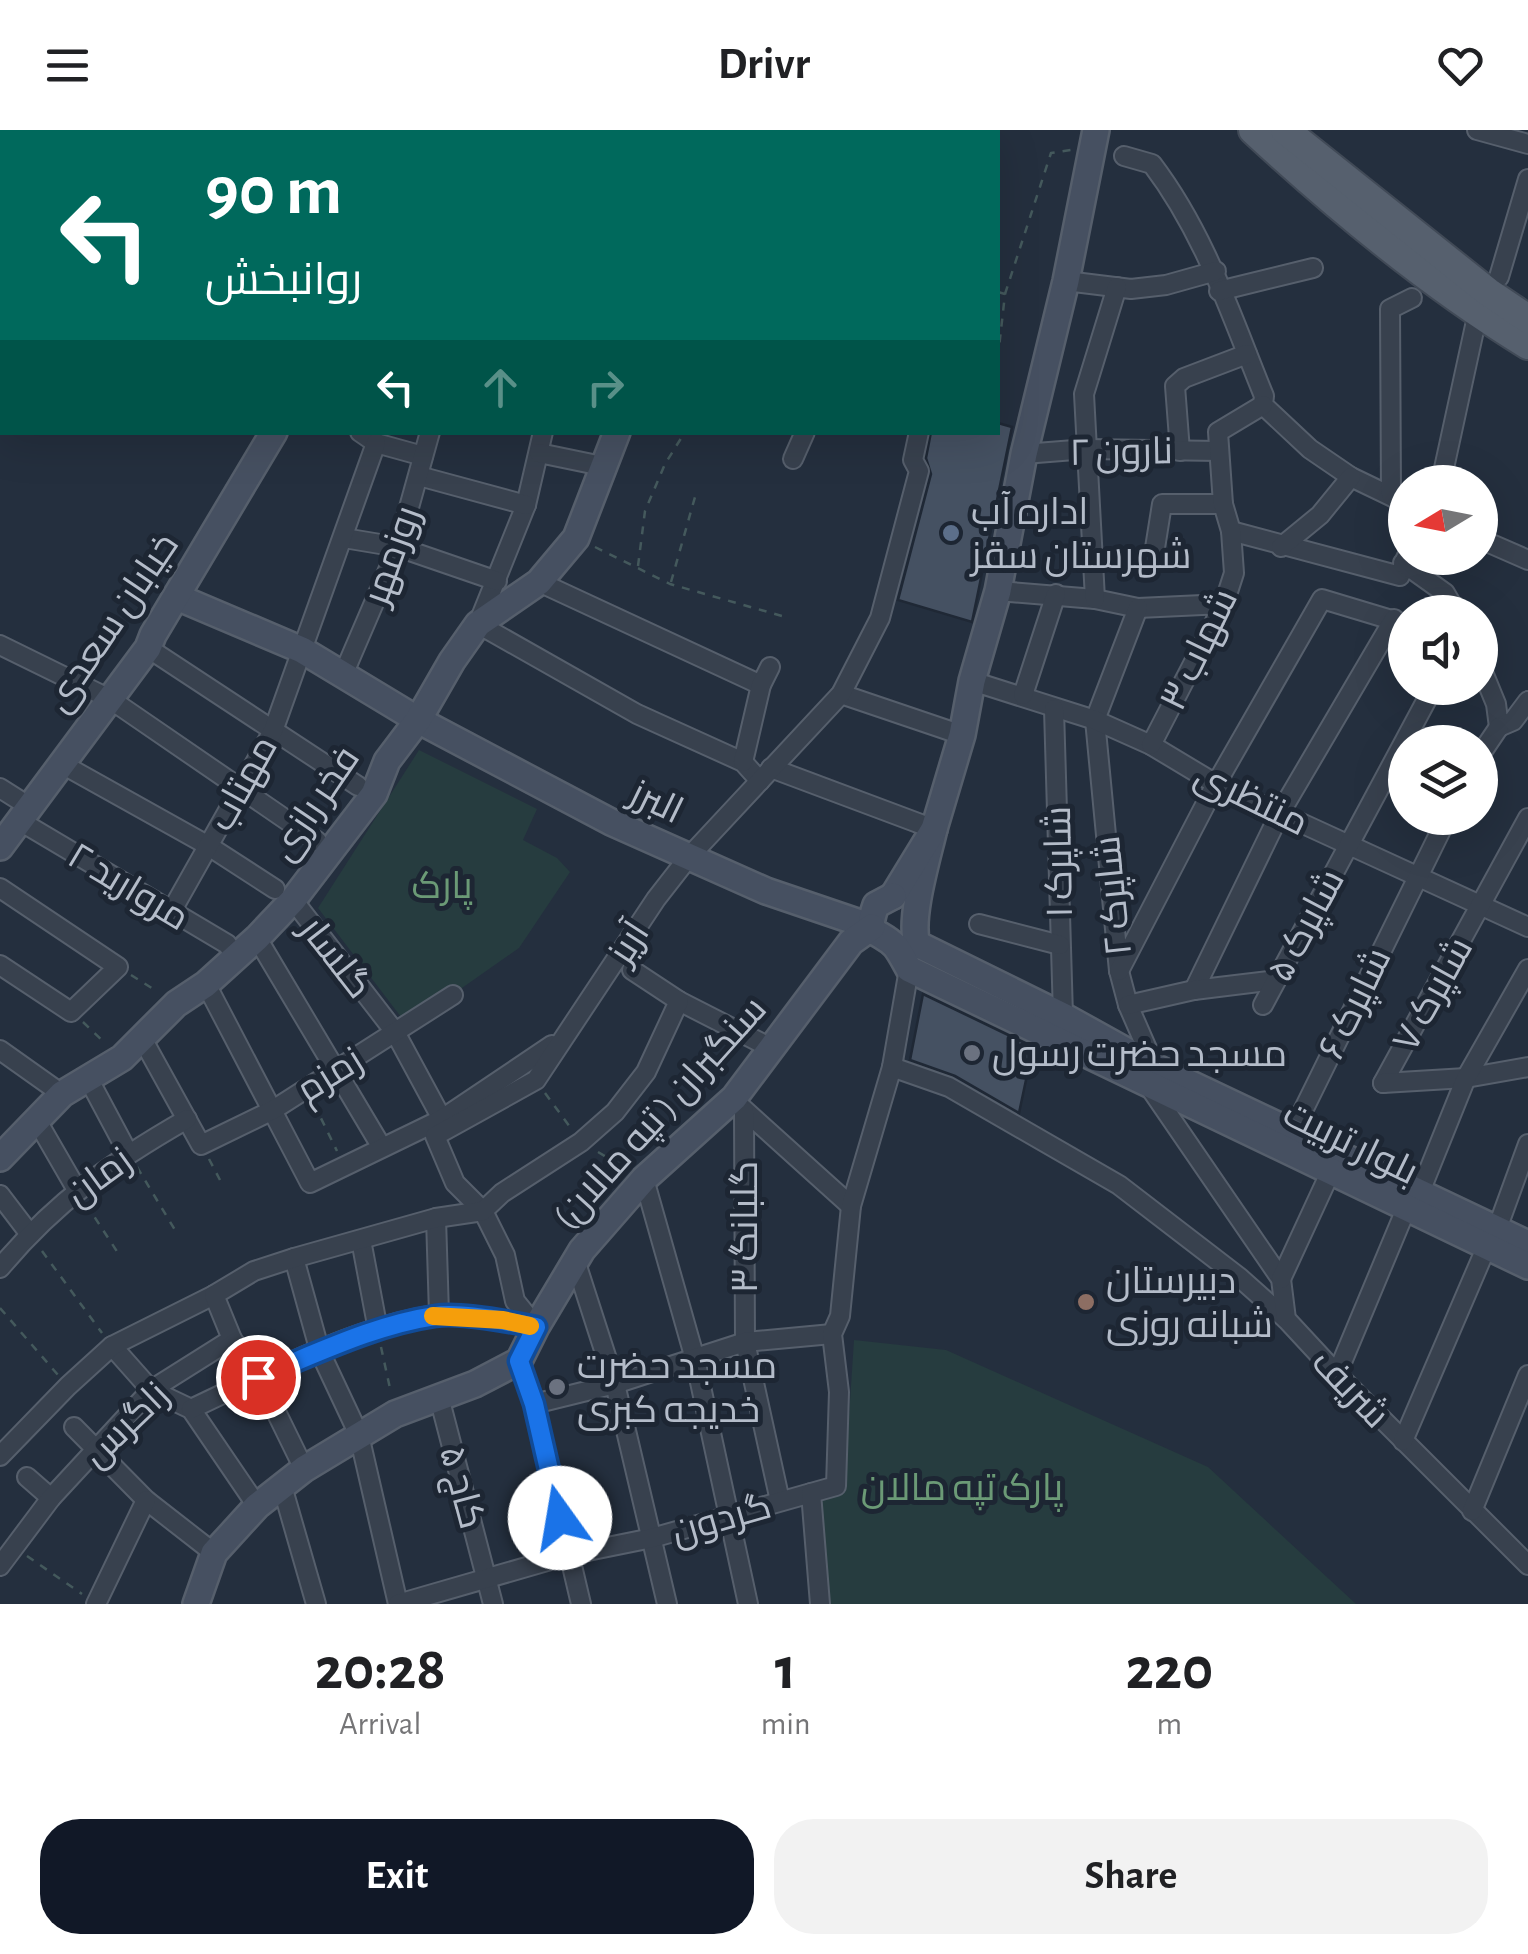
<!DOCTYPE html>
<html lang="en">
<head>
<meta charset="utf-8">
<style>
  body { margin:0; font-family:"Alegreya Sans",Cairo,sans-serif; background:#f2f2f2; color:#202124; height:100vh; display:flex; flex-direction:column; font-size:38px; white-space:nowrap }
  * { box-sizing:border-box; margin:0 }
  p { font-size:32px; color:#757577 }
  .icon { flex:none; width:55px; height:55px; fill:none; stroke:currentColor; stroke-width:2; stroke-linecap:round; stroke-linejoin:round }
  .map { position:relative; height:1474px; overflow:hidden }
  .drawer { display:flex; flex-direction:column; background:#fff; flex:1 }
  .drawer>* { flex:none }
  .hud { position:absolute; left:0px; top:0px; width:1000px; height:305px; box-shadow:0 10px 40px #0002; background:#00695c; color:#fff; overflow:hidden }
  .needle { width:65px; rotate:260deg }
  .buttons { position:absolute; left:1388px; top:335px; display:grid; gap:20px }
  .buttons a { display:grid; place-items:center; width:110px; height:110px; border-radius:50%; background:#fff; box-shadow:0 10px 40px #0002; font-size:50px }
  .pin { position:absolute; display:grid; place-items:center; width:85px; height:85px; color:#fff; margin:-42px; border:5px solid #fff; border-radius:50%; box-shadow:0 2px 10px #0007 }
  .me { position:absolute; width:110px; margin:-55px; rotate:347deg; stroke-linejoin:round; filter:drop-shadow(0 0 8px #0008) }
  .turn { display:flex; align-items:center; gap:35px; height:210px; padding:0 40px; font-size:45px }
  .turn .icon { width:130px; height:130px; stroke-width:2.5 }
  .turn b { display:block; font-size:70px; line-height:85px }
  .lanes { display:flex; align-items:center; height:95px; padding:0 40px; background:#0003; justify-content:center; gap:50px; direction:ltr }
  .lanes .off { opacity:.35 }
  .eta { display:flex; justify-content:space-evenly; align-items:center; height:170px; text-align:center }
  .eta b { font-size:60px; font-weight:700; line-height:70px }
  .primary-button { display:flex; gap:20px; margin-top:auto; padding:20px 40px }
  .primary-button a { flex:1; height:115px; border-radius:40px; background:#111827; color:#fff; font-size:40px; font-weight:700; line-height:115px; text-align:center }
  .primary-button a+a { background:#f2f2f2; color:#202124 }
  header { display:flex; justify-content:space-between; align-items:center; height:130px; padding:0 40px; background:#fff; font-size:45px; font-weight:700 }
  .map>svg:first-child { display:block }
  .green { fill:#263c3f }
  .building { fill:#455162; stroke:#1f2835; stroke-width:2.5 }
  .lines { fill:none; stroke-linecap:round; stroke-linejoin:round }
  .street-casing { stroke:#565f6c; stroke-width:22 }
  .secondary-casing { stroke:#565f6c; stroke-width:30 }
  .primary-casing { stroke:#414a57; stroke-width:32 }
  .path { stroke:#44595c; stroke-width:2.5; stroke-dasharray:8 8; stroke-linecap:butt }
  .street { stroke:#38414e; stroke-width:18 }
  .secondary { stroke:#465061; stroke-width:25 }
  .primary { stroke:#56606e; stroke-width:28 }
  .route-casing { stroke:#114b97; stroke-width:25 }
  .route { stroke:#1a73e8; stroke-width:18 }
  .slow { stroke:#f59e0b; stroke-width:18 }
  .service-dot { fill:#5c6f8a; stroke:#1d2633; stroke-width:4 }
  .worship-dot { fill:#6b7280; stroke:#1d2633; stroke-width:4 }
  .education-dot { fill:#8d6e63; stroke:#1d2633; stroke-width:4 }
  .labels { text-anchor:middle; stroke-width:10; stroke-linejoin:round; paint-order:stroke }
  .street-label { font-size:38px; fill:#b4bcc9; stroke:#1d2633 }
  .poi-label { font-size:38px; fill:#b4bcc9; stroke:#1d2633; text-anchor:start }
  .park-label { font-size:38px; fill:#6b9a76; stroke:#1d2633 }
</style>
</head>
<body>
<header><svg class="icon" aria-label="menu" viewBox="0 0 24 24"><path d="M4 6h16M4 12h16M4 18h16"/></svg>Drivr<svg class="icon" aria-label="heart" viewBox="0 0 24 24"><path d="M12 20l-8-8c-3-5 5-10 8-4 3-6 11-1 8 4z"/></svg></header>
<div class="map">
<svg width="1528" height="1474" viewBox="0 0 1528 1474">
  <rect width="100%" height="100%" fill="#242f3e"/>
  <!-- green -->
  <g class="green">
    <polygon points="419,620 537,679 523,710 557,728 570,742 519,818 452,865 401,887 318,778"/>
    <polygon points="854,1210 946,1220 1208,1337 1356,1474 828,1474 817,1372 844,1363"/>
  </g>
  <!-- building -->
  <g class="building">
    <polygon points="998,293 1012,297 972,492 898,470 931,344 926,328 931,302 998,302"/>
    <polygon points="923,864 1033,917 1019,983 955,946 910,930"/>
  </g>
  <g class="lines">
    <!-- street casing -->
    <g class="street-casing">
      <g id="street">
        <polyline points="27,0 31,2"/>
        <polyline points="135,0 138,2"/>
        <polyline points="285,0 288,2"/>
        <polyline points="1477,0 1528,14"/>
        <polyline points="203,2 206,0"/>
        <polyline points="537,2 538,0"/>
        <polyline points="632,2 633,0"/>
        <polyline points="756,2 757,0"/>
        <polyline points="911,2 914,0"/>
        <path d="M1124,26L1152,34C1205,104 1231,185 1264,266L1263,275L1310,319L1351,347L1405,373"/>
        <polyline points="0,60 2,61"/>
        <polyline points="0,133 2,135"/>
        <polyline points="1499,147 1528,49"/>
        <polyline points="1066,151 1131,159 1166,155 1216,141"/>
        <polyline points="1219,161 1313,138"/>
        <polyline points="0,224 2,221"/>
        <polyline points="360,302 376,313 423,326"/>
        <polyline points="543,302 526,375 478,494 637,584 743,632 760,651"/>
        <polyline points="1180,321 1175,256 1184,248 1247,224"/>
        <polyline points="539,323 602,336"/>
        <polyline points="1024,324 1087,319 1219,321"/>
        <polyline points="793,329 805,302"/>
        <polyline points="419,346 526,375"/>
        <polyline points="1441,352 1478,182"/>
        <polyline points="1391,365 1390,179 1412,168"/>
        <polyline points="1231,401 1400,446 1406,428"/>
        <polyline points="344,408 398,417 497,451"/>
        <polyline points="1480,409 1528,430"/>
        <polyline points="1281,417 1320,385 1351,347"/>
        <polyline points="1155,418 1162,374 1223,374"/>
        <polyline points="1403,433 1445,463 1456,482"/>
        <polyline points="539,452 761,555"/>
        <polyline points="998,461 1095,469 1138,478 1224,474"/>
        <polyline points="1095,469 1084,264 1117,157"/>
        <polyline points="1138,478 1095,590 1119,841 1128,875 1155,937"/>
        <polyline points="0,515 110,569 317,711"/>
        <polyline points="148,518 358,656"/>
        <polyline points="1480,535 1496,574 1499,597"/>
        <polyline points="343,545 398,417 430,302"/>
        <polyline points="972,551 1095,590 1151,615 1216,654 1528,797"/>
        <polyline points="841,564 962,605"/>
        <polyline points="1023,565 1056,464"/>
        <polyline points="1054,579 1063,886"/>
        <polyline points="1499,597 1513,591 1528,571"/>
        <polyline points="1151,615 1224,474 1234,443 1231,401 1223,374 1218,302 1263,275"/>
        <polyline points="1480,625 1499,597"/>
        <polyline points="743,632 761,555 770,537"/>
        <polyline points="60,633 207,715 275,759"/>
        <polyline points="771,638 934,699"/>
        <polyline points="0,658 30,677"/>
        <polyline points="20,691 227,814 235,825"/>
        <polyline points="0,758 118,837 71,882 0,835"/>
        <polyline points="293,770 395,902 442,989"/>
        <polyline points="171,782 273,601 376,313"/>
        <polyline points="979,794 1060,815"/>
        <polyline points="257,808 381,1016"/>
        <polyline points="1119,841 1216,654 1322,469 1405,494"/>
        <polyline points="206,854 310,1053 442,989 552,915"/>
        <polyline points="1194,860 1280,683 1394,489"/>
        <polyline points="679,871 773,919"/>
        <polyline points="1128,875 1194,860 1276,850"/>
        <polyline points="1263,875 1433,558"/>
        <polyline points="143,910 201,1015 273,980 453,865"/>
        <polyline points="0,920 62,964"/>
        <polyline points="892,937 949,957 1119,1055 1240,1148 1286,1189"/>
        <polyline points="88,948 128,1023"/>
        <polyline points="1383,953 1528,688"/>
        <polyline points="1383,953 1466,948 1528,937"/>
        <polyline points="1148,955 1281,1149 1286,1189 1337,1244 1528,1435"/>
        <polyline points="740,976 851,1076"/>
        <polyline points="744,981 745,1212 780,1371"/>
        <polyline points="36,989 77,1060"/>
        <polyline points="1293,1001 1447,688"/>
        <polyline points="644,1049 695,1229 748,1474"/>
        <polyline points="1420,1062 1466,948 1528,839"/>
        <polyline points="0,1065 29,1103"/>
        <polyline points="436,1088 439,1184"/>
        <polyline points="1497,1099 1528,1014"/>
        <polyline points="361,1110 378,1200"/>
        <polyline points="294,1128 320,1222 359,1305 398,1474"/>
        <polyline points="575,1130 615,1254 667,1474"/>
        <path d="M0,1138C56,1071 112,1032 187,989"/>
        <polyline points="1281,1149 1330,1043"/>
        <polyline points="536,1197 515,1171 505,1125 483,1081 455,1053 435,1006 536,950 656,769 688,728 841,564 880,488 919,341 913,330 919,302"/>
        <polyline points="232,1209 259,1247 304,1339"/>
        <polyline points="112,1216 151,1260 191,1279 257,1376"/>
        <polyline points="519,1231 534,1274 581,1474"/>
        <polyline points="1337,1244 1406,1079"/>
        <polyline points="439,1267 493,1474"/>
        <polyline points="534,1274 615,1254 745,1212 832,1204"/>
        <path d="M191,1279C263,1245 357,1196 436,1185C459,1182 512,1192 536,1197"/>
        <polyline points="74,1297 146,1370 214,1423"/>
        <polyline points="1403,1311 1486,1118"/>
        <polyline points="0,1326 68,1256 112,1216 214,1165"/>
        <polyline points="27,1347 51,1368"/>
        <polyline points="282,1356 316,1474"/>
        <polyline points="1472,1381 1528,1245"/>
        <polyline points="0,1436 51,1368 151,1260 232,1209 214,1165 254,1141 294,1128 436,1088 483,1081 502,1063 581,1012 615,982 646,942 679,871 632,840"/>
        <polyline points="96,1474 146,1370"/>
        <polyline points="398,1474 568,1425 652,1408 811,1363"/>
        <polyline points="820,1474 811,1363 836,1356 839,1262 832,1204 840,1186 851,1076 892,937 909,839"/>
      </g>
    </g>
    <!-- secondary casing -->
    <g class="secondary-casing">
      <g id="secondary">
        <polyline points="413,2 413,0"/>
        <polyline points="694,2 695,0"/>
        <polyline points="177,467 302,520 418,590 611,692 766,761 872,797"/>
        <path d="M934,699C927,729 909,788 917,814L1063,886L1155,937L1528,1114"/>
        <polyline points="0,717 148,518 153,505 274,302"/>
        <polyline points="893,766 934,699 962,605 972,551 998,461 1024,324 1066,151 1096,0"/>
        <path d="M893,766L876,775C864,808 879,799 895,816C900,822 905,832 909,839L1528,1136"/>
        <polyline points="0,1028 62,964 122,928 176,874 206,854 257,808 293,770 374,664 387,631 418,590 452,531 478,494 539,452 576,408 617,302"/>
        <polyline points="196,1474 214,1423 257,1376 304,1339 395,1284 475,1254 519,1231 536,1197 582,1120 644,1049 734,968 851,812 872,797"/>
      </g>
    </g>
    <!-- primary casing -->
    <g class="primary-casing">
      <g id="primary">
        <path d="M1253,0C1335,76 1433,157 1528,215"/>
        <polyline points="1285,0 1488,162 1528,189"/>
      </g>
    </g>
    <!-- path -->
    <g class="path">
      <polyline points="998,162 1005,164 998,227"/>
      <polyline points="1005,164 1051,23 1071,20"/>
      <polyline points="595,417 670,454 789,488"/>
      <polyline points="638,436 645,381 665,334 685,302"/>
      <polyline points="671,452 695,367"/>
      <polyline points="131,845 158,862"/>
      <polyline points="83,892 106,914"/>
      <polyline points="545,963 570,997"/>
      <polyline points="314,974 337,1021"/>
      <polyline points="598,1022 625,1038"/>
      <polyline points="209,1029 220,1050"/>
      <polyline points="137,1037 175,1100"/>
      <polyline points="86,1074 118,1123"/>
      <polyline points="42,1121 102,1203"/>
      <polyline points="0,1178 58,1245"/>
      <polyline points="381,1217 391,1263"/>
      <polyline points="27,1426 82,1464"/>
    </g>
    <!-- street -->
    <use href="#street" class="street"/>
    <!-- secondary -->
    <use href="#secondary" class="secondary"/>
    <!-- primary -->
    <use href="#primary" class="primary"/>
  </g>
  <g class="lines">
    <!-- route casing -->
    <g class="route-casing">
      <path id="route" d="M258,1247C316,1224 374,1195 435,1186C458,1182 512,1192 536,1197L519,1231L534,1274L560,1388"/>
    </g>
    <!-- route -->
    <use href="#route" class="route"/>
    <!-- slow -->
    <polyline class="slow" points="433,1186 503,1190 530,1196"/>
  </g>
  <!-- markers -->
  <circle class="service-dot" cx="951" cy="403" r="10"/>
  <g class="worship-dot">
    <circle cx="972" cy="923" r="10"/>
    <circle cx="557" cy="1257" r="10"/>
  </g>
  <circle class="education-dot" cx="1086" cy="1172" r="10"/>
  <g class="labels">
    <!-- street labels -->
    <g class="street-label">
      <text transform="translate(1121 321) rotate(-1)" y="13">نارون ۲</text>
      <text transform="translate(391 425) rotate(-70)" y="13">روزمهر</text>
      <text transform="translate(111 492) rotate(-56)" y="13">خیابان سعدی</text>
      <text transform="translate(1198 519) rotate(-64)" y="13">شهاب ۳</text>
      <text transform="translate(242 653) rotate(-61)" y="13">مهتاب</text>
      <text transform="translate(1252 668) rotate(26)" y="13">منتظری</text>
      <text transform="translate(657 671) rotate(26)" y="13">البرز</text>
      <text transform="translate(314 673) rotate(-56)" y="13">فخر رازی</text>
      <text transform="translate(1058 732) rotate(-91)" y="13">شاپرک ۱</text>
      <text transform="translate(129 756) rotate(31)" y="13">مروارید ۲</text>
      <text transform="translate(1112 766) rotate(-96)" y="13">شاپرک ۲</text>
      <text transform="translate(1305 795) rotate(-62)" y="13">شاپرک ۵</text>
      <text transform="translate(628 812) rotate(-57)" y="13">آریز</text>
      <text transform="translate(337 827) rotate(52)" y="13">گلسار</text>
      <text transform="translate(1432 864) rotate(-61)" y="13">شاپرک ۷</text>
      <text transform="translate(1354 873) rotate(-64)" y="13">شاپرک ۶</text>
      <text transform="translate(329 944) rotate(-32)" y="13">زمزم</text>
      <text transform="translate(659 982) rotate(-48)" y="13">سنگبران ( تپه مالان)</text>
      <text transform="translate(1351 1012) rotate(26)" y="13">بلوار تربیت</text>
      <text transform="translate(98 1046) rotate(-36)" y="13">زمان</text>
      <text transform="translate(744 1097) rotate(-90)" y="13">گلبانگ ۳</text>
      <text transform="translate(1351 1258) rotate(46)" y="13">شریف</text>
      <text transform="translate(125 1294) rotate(-44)" y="13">زاگرس</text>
      <text transform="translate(463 1357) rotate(75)" y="13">کاج ۵</text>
      <text transform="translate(721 1388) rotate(-16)" y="13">گردون</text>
    </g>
    <!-- poi labels -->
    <g class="poi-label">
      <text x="971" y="394">اداره آب<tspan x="971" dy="44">شهرستان سقز</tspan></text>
      <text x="992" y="936">مسجد حضرت رسول</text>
      <text x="1106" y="1163">دبیرستان<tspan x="1106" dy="44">شبانه روزی</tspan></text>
      <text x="577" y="1248">مسجد حضرت<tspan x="577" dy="44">خدیجه کبری</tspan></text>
    </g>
    <!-- park labels -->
    <g class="park-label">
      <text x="442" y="768">پارک</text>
      <text x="962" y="1370">پارک تپه مالان</text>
    </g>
  </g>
</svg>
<div class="buttons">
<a><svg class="needle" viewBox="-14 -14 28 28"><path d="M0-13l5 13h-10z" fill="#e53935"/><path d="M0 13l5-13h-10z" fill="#757577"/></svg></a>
<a><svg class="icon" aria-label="sound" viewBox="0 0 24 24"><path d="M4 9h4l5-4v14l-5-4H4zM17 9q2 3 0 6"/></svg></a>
<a><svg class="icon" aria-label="layers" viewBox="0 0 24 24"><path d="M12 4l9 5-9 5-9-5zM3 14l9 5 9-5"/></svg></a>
</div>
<div class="pin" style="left:258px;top:1247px;background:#d93025"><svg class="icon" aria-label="arrive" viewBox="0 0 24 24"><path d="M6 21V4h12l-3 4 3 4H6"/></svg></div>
<svg class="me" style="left:560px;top:1388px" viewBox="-20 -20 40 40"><circle r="19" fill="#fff"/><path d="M0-13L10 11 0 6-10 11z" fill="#1a73e8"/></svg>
<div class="hud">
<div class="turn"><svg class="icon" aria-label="left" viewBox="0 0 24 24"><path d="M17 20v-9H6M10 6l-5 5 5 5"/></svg><div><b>90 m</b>روانبخش</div></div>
<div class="lanes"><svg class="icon" aria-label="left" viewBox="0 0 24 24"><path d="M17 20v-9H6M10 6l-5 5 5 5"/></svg><svg class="icon off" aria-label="ahead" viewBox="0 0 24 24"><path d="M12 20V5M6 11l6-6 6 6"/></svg><svg class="icon off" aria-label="right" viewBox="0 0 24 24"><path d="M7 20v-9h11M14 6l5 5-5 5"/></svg></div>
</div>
</div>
<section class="drawer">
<div class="eta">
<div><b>20:28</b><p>Arrival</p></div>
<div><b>1</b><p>min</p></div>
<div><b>220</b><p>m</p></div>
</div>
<div class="primary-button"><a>Exit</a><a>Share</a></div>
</section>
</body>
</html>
